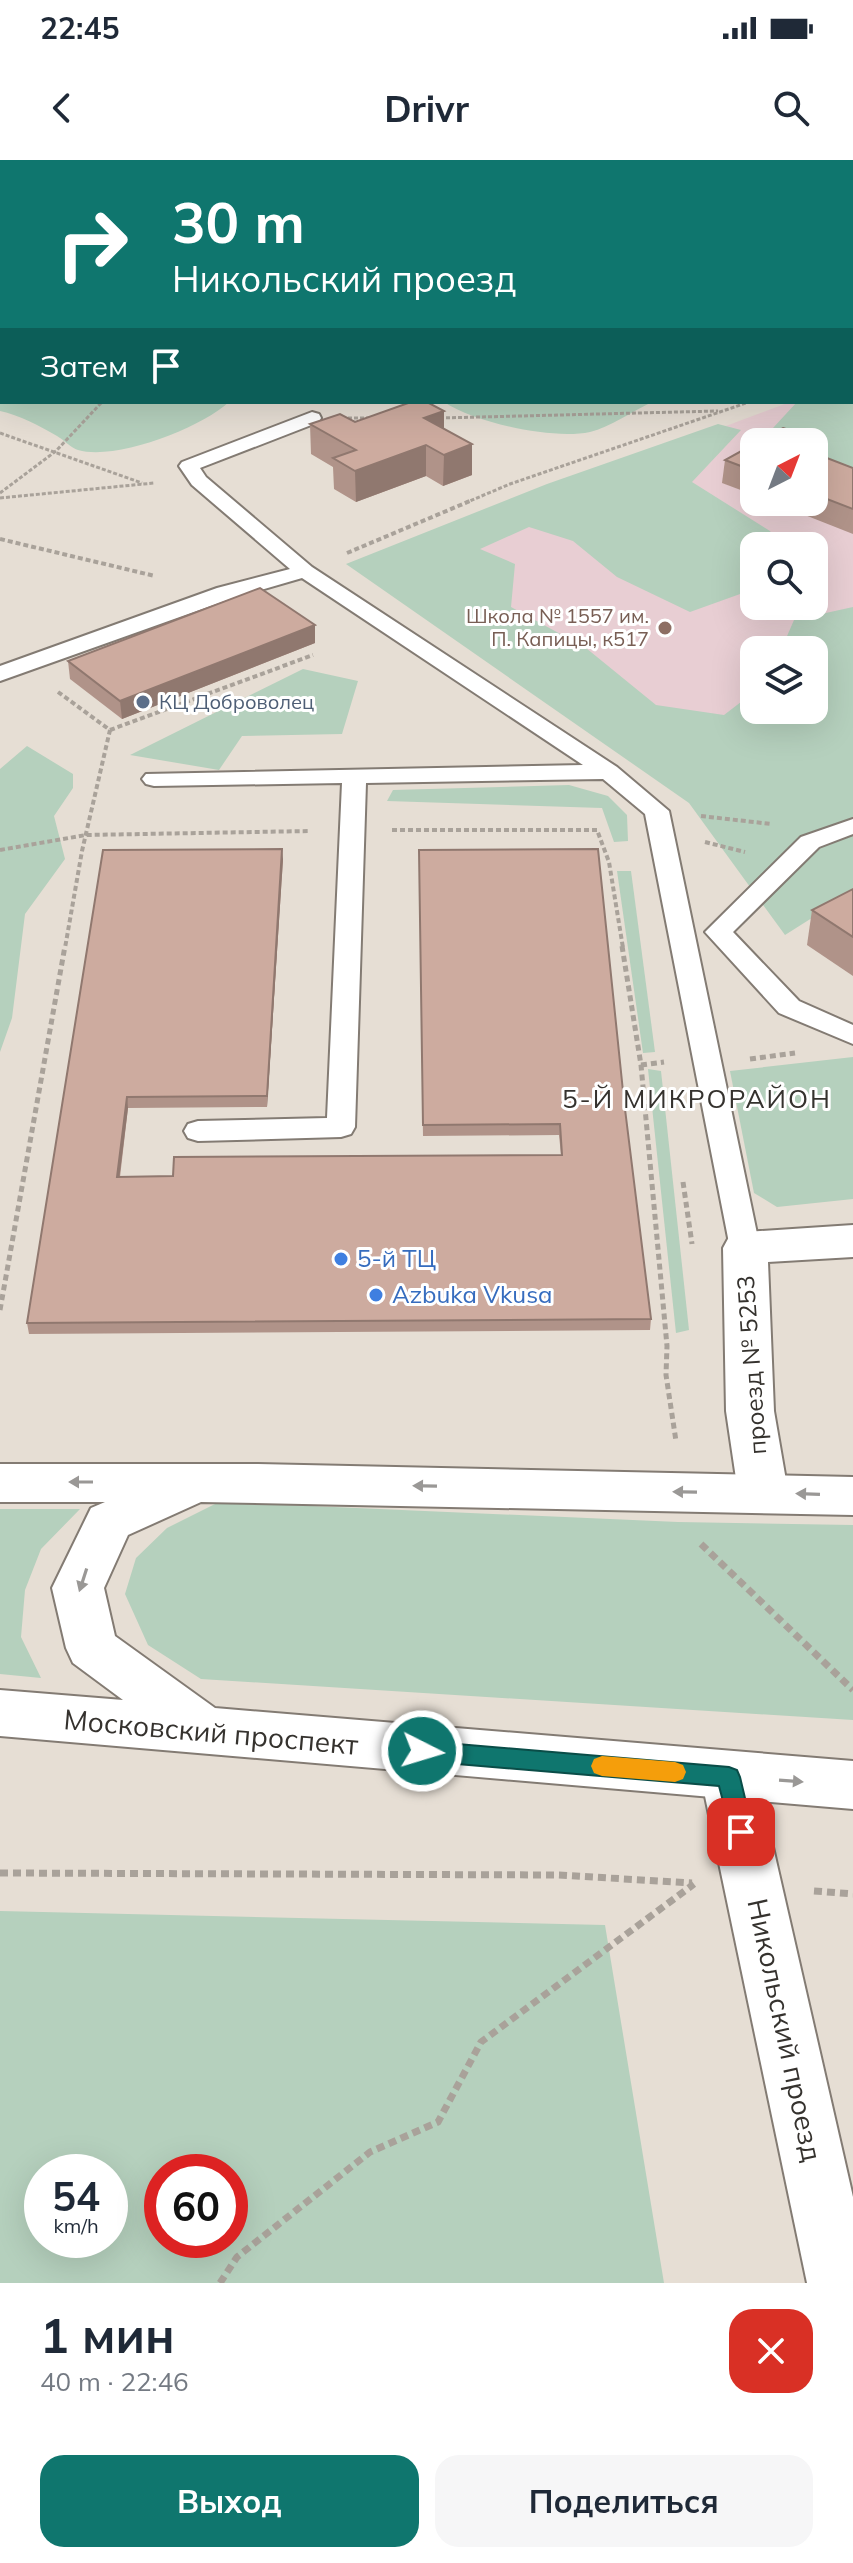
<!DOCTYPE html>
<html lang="ru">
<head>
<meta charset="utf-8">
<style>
  body { margin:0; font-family:Mulish,sans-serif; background:#f6f6f7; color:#1f2937; height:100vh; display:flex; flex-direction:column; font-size:30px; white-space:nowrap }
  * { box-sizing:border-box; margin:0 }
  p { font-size:26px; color:#747a83 }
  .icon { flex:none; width:44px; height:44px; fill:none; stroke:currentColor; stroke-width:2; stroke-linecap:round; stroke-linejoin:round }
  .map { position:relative; height:2123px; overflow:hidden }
  .side { display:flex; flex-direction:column; background:#fff; flex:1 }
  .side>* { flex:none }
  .top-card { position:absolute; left:0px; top:0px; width:854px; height:244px; box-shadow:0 8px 32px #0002; background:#0f766e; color:#fff; overflow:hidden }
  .needle { width:52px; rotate:42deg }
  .fabs { position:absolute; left:740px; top:268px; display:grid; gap:16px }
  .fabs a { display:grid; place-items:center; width:88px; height:88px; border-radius:16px; background:#fff; box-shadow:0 8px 32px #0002; font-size:40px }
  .speed { position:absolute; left:24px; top:1994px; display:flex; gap:16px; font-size:40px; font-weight:700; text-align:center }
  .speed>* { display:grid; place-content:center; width:104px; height:104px; border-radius:50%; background:#fff; box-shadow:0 8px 32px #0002; line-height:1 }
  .speed small { font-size:20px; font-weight:400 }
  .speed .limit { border:12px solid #d22; background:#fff; color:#111 }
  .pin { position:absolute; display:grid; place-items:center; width:68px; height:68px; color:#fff; margin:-34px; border-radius:16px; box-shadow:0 4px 12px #0006 }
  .me { position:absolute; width:88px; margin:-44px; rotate:95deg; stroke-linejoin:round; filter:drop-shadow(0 0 6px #0008) }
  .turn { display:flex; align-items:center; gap:28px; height:168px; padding:0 40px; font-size:36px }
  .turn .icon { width:104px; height:104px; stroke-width:2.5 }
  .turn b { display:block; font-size:56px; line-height:68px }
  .then { display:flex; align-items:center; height:76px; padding:0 40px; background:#0003; gap:16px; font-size:30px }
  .round { display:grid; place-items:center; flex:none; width:84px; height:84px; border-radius:24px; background:#f6f6f7 }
  .overview { display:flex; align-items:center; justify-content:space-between; height:136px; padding:0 40px }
  h1 { font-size:48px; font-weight:700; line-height:60px }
  .action { display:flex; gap:16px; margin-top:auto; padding:16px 40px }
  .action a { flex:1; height:92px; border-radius:24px; background:#0f766e; color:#fff; font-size:32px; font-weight:700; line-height:92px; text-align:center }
  .action a+a { background:#f6f6f7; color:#1f2937 }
  .status { display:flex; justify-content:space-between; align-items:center; height:56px; padding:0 40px; background:#fff; direction:ltr }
  .status svg { height:22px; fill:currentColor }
  header { display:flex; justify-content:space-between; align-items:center; height:104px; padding:0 40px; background:#fff; font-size:36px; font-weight:700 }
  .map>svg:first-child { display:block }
  .education { fill:#e8ced3; fill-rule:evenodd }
  .green { fill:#b5d0bd; fill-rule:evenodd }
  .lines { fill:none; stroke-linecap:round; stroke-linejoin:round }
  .lane-casing { stroke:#837b73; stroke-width:4 }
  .street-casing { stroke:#837b73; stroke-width:4 }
  .secondary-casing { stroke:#837b73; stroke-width:4 }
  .primary-casing { stroke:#837b73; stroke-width:4 }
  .path-far3 { stroke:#a9a29a; stroke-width:3; stroke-dasharray:4 2; stroke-linecap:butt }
  .path-far2 { stroke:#a9a29a; stroke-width:4; stroke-dasharray:5 3; stroke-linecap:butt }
  .path-far1 { stroke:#a9a29a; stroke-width:5; stroke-dasharray:6 4; stroke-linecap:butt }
  .path { stroke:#a9a29a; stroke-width:7; stroke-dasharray:8 5; stroke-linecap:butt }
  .lane { fill:#fff; fill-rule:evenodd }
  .street { fill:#fff; fill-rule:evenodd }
  .secondary { fill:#fff; fill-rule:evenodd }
  .primary { fill:#fff; fill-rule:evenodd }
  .wall { fill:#b09389 }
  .shaded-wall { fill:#90786f }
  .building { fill:#cdab9f; stroke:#90786f; stroke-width:2 }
  .oneway { fill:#9a9896 }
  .route { fill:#0f766e; stroke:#0a4d48; stroke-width:2 }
  .slow { fill:#f59e0b }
  .education-dot { fill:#8d6e63; stroke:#fff; stroke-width:3 }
  .service-dot { fill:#5c6f8a; stroke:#fff; stroke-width:3 }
  .shop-dot { fill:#3f7fe0; stroke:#fff; stroke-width:3 }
  .labels { text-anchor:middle; stroke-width:6; stroke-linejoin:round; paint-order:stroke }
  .far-education-label { font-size:20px; fill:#785e54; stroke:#fff; text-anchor:end }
  .far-service-label { font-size:20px; fill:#4e5e75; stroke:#fff; text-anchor:start }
  .shop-label { font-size:24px; fill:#366cbe; stroke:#fff; text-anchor:start }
  .street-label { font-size:24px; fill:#35322e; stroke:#fff }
  .neighbourhood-label { font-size:26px; letter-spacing:2px; fill:#35322e; stroke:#fff }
  .near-street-label { font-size:28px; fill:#35322e; stroke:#fff }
</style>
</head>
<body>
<div class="status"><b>22:45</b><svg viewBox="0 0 49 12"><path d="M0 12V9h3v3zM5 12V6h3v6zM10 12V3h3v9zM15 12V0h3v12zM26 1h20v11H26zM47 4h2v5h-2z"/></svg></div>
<header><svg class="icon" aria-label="back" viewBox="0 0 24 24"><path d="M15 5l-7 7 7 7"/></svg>Drivr<svg class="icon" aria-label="search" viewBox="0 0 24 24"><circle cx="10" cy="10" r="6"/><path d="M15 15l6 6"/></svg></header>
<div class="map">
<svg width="853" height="2123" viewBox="0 0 853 2123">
  <rect width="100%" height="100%" fill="#e6ded4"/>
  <!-- education -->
  <path class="education" d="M790,242H842L853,248V637L786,659L367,400ZM754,282H814V342H754ZM754,386H814V446H754ZM754,490H814V550H754Z"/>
  <!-- green -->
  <g class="green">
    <path d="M0,0H530L531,2H2V242H229C201,268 116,301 78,290C71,288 64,280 57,276C40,266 19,255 0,251Z"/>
    <polygon points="853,216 853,312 814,299 814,282 792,282 773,268 797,242 852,242"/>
    <path d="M444,242H652C633,251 610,267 590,272C552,280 476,263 444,242Z"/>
    <polygon points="718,264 741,270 692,322 770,371 780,386 754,386 754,429 690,452 617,417 573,381 529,367 480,389 515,404 511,447 586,488 656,545 724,555 754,532 754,550 814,550 814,490 781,490 794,460 853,447 853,732 785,775 689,643 346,404 547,324"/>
    <polygon points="303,509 358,521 342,574 242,576 219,610 130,595"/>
    <polygon points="27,586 73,614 73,628 54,656 65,699 25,754 12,858 0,892 0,609"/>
    <polygon points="569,625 608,636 627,655 628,681 614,682 602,648 387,641 393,630"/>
    <polygon points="617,711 631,711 655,892 643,893"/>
    <polygon points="853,897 853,1039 777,1047 754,1033 730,911"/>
    <polygon points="648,909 661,911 689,1170 676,1173"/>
    <polygon points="219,1342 678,1362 853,1365 853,1560 201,1519 148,1485 125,1434 136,1398 167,1368"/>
    <polygon points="0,1349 80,1349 41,1389 25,1430 21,1477 41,1518 0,1514"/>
    <path d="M0,1751L605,1765L664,2123H0ZM42,2012H110V2080H42ZM162,2012H230V2080H162Z"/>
  </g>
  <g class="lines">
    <!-- lane casing -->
    <g class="lane-casing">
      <g id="lane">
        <polygon points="312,252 319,254 321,258 319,262 200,308 206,317 312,407 617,607 669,651 760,1088 756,1096 745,1099 734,1096 730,1088 645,654 603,619 366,623 355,967 351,974 341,977 198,981 188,978 184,971 188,964 198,961 327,958 342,623 154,626 146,624 142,619 146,614 583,605 302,418 233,438 0,521 0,506 217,428 290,409 192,325 179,306 182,302"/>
        <polygon points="853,659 853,674 819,687 733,772 799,841 853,865 853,884 779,853 705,772 801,677"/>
      </g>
    </g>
    <!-- street casing -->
    <g class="street-casing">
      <polygon id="street" points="853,1065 853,1097 768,1102 774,1251 788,1332 780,1346 763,1351 746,1346 738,1332 726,1251 723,1088 729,1077 745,1072"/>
    </g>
    <!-- secondary casing -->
    <g class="secondary-casing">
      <polygon id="secondary" points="729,1593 749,1600 757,1617 853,2037 853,2123 807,2123 701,1617 709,1600"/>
    </g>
    <!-- primary casing -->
    <g class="primary-casing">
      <polygon id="primary" points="0,1304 258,1304 853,1317 853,1355 201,1342 128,1375 104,1428 115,1476 215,1548 853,1601 853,1649 0,1576 0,1530 123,1540 73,1503 66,1488 52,1428 91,1348 105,1342 0,1342"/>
    </g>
    <!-- path-far3 -->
    <g class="path-far3">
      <polyline points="549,2 552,0"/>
      <polyline points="599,2 608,0"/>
      <polyline points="348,258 370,258"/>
      <polyline points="440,258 718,251"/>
      <polyline points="0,273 142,323"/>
      <polyline points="0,333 56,291 102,242"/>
      <polyline points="0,338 154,323"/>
      <polyline points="465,343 510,324 749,242"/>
    </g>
    <!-- path-far2 -->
    <g class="path-far2">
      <polyline points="0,379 155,416"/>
      <polyline points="347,393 470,341"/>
      <polyline points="58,532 110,570 82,691 65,788"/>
      <polyline points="110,570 313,495"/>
      <polyline points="701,656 771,664"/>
      <polyline points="392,670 597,670 609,702 623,788"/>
      <polyline points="705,682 745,692"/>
      <polyline points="0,690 86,675 310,671"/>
    </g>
    <!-- path-far1 -->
    <g class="path-far1">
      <polyline points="622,786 641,905 667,1186 666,1215 676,1281"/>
      <polyline points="750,899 795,893"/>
      <polyline points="641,905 664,902"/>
      <polyline points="683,1022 692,1084"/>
      <polyline points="0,1150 65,786"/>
    </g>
    <!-- path -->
    <g class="path">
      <polyline points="701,1384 853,1530"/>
      <polyline points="0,1713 559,1715 692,1723"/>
      <polyline points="814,1731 853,1734"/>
      <polyline points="220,2123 237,2097 370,1992 438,1962 481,1882 694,1724"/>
    </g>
    <!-- lane -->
    <use href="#lane" class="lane"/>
    <!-- street -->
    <use href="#street" class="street"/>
    <!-- secondary -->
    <use href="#secondary" class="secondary"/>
    <!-- primary -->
    <use href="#primary" class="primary"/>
  </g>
  <!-- wall -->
  <g class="wall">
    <polygon points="444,251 444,269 472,315 443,326 426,316 356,342 334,329 333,307 311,294 310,264 355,262"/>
    <polygon points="754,284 754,335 722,323 725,300"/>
    <polygon points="814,293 853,308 853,374 772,342 814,342"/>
    <polygon points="315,483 122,559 70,519 68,501"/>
    <polygon points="103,690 283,699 267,947 128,948 120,1017 173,1016 561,995 559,975 423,976 419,690 624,941 651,1159 650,1170 29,1174 27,1163"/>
    <polygon points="853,729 853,816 807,785 812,750"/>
  </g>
  <!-- shaded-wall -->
  <g class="shaded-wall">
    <polygon points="444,251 444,281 426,285 426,316 356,342 355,311 424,258"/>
    <polygon points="472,284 472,315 443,326 444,295"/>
    <polygon points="315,465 315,483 122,559 120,541"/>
    <polygon points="282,689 283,699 267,947 267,936"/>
    <polygon points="127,937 128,948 118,1028 117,1017"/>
  </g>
  <!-- building -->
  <g class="building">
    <polygon points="411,242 427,242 444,251 424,258 472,284 444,295 426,285 355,311 333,298 356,290 310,264 340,254 355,262"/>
    <polygon points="783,268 811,278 805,282 757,282"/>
    <polygon points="754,284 754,311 725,300"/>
    <polygon points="814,293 853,308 853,349 814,334"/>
    <polygon points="260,428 315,465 120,541 68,501"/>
    <polygon points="282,689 267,936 127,937 117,1017 173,1016 174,997 562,995 560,964 423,965 419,690 598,689 624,941 651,1159 27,1163 103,690"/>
    <polygon points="853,729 853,777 812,750"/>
  </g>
  <!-- one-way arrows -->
  <defs><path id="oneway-solid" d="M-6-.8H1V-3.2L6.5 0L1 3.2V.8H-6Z" transform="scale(2)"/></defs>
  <g class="oneway">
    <use href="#oneway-solid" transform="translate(81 1322) rotate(180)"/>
    <use href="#oneway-solid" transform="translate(425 1326) rotate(-179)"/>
    <use href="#oneway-solid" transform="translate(685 1332) rotate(-179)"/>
    <use href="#oneway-solid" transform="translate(808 1334) rotate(-178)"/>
    <use href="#oneway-solid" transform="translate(83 1420) rotate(108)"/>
    <use href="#oneway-solid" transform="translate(791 1621) rotate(4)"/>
  </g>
  <!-- route -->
  <polygon class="route" points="422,1581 729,1607 737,1610 740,1617 753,1672 749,1679 741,1682 733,1679 719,1626 422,1601 414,1598 411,1591 414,1584"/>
  <!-- slow -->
  <polygon class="slow" points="602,1596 675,1602 683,1605 686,1612 683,1619 675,1622 602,1616 594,1613 591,1606 594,1599"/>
  <!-- markers -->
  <circle class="education-dot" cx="665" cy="468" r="8"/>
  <circle class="service-dot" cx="143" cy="542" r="8"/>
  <g class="shop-dot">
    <circle cx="341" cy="1099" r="8"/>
    <circle cx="376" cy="1135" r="8"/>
  </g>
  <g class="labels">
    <!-- far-education labels -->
    <g class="far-education-label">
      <text x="649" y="463">Школа № 1557 им.<tspan x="649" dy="23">П. Капицы, к517</tspan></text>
    </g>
    <!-- far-service labels -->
    <g class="far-service-label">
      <text x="159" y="549">КЦ Доброволец</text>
    </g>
    <!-- shop labels -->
    <g class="shop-label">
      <text x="357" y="1107">5-й ТЦ</text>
      <text x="392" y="1143">Azbuka Vkusa</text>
    </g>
    <!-- street labels -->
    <g class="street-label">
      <text transform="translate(752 1205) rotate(-94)" y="8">проезд № 5253</text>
    </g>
    <!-- neighbourhood labels -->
    <g class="neighbourhood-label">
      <text x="697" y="948">5-Й МИКРОРАЙОН</text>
    </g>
    <!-- near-street labels -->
    <g class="near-street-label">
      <text transform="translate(211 1572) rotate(5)" y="10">Московский проспект</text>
      <text transform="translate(785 1870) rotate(78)" y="10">Никольский проезд</text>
    </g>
  </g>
</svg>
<div class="fabs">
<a><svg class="needle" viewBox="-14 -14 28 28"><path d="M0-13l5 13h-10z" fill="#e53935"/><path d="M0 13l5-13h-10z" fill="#747a83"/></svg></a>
<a><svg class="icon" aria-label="search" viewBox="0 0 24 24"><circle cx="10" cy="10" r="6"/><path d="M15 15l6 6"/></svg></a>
<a><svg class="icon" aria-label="layers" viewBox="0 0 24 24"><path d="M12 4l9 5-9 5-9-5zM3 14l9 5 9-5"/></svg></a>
</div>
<div class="speed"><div>54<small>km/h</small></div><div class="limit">60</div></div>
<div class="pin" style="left:741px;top:1672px;background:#d93025"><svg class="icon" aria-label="arrive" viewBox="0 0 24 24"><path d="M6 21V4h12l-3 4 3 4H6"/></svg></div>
<svg class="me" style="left:422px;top:1591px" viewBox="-20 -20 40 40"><circle r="17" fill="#0f766e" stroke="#fff" stroke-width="3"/><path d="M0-11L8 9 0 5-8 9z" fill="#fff"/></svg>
<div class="top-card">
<div class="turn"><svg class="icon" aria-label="right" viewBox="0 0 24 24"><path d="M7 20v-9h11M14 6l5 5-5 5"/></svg><div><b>30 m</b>Никольский проезд</div></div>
<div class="then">Затем<svg class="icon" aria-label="arrive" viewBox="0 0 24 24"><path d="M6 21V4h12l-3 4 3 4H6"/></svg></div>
</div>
</div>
<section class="side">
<div class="overview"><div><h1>1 мин</h1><p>40 m · 22:46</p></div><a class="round" style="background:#d93025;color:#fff"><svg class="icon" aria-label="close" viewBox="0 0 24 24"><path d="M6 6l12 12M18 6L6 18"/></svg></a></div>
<div class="action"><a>Выход</a><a>Поделиться</a></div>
</section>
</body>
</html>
